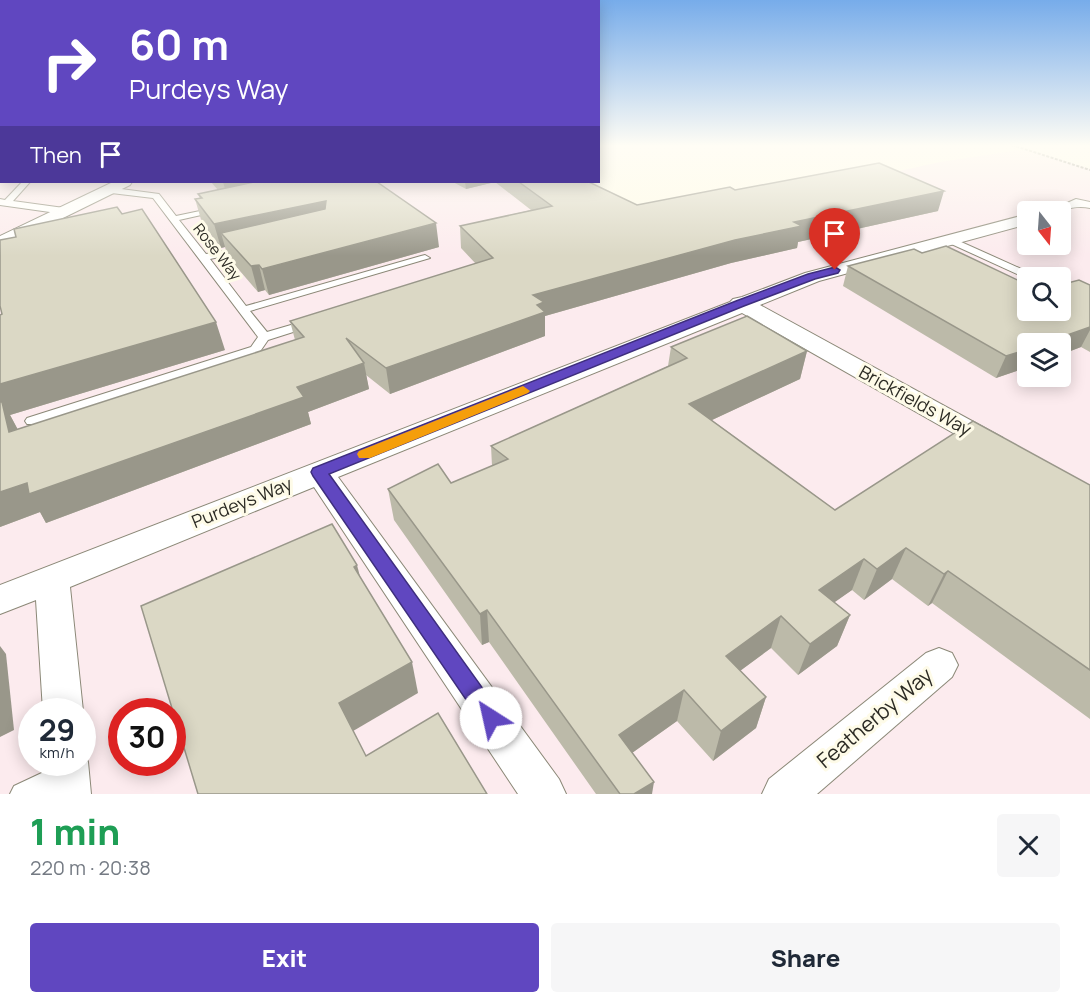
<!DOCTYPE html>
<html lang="en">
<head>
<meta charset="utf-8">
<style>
  body { margin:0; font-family:Manrope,sans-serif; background:#f6f6f7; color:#1f2937; height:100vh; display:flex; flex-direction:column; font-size:22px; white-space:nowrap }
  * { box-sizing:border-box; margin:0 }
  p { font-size:20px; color:#747a83 }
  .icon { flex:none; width:33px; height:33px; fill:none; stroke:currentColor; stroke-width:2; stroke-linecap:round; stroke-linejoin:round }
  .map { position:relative; height:794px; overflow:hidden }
  .sheet { display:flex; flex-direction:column; background:#fff; flex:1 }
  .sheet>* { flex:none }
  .top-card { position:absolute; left:0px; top:0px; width:600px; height:183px; box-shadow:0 3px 15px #0003; background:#6047c0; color:#fff; overflow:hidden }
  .needle { width:39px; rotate:163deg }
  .controls { position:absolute; left:1017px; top:201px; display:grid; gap:12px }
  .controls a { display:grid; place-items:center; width:54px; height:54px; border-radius:6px; background:#fff; box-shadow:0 3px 15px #0003; font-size:30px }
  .speed { position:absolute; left:18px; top:698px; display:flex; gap:12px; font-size:30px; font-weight:700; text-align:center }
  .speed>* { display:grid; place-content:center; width:78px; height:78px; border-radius:50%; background:#fff; box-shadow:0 3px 15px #0003; line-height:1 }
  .speed small { font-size:15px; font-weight:400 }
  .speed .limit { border:9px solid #d22; background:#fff; color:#111 }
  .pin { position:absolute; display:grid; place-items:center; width:51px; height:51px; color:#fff; margin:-62px -26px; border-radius:50% 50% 50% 0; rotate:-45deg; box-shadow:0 0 6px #0007 }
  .pin .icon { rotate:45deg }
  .me { position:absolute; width:66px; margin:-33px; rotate:325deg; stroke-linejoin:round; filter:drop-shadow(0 0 4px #0008) }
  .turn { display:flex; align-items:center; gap:21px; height:126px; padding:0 30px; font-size:27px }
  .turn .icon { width:78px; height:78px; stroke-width:2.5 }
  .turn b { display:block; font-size:42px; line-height:51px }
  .then { display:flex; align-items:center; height:57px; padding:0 30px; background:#0003; gap:12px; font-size:22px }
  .round { display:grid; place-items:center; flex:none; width:63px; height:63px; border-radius:6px; background:#f6f6f7 }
  .headline { display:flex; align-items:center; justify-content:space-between; height:102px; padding:0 30px }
  h1 { font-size:36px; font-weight:800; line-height:45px; color:#1e9e55 }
  .action { display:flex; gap:12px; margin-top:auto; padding:12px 30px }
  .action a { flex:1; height:69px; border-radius:6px; background:#6047c0; color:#fff; font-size:24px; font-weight:800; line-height:69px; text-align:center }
  .action a+a { background:#f6f6f7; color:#1f2937 }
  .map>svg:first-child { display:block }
  .industrial { fill:#fcebee; fill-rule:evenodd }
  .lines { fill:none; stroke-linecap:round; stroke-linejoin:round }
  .service-casing { stroke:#8b8877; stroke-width:2 }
  .minor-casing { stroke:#8b8877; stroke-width:2 }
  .path { stroke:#8f8d80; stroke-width:2; stroke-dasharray:3 1.5; stroke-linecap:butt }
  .service { fill:#fff; fill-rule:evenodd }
  .minor { fill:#fff; fill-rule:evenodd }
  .wall { fill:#bcbaa9 }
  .shaded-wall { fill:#99978a }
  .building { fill:#dbd8c5; stroke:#99978a; stroke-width:1.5 }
  .route { fill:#6047c0; stroke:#3e2e7d; stroke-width:1.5 }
  .slow { fill:#f59e0b }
  .labels { text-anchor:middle; stroke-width:6; stroke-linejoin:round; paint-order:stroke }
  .far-street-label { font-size:15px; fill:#2c2b24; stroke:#fefbe8 }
  .street-label { font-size:18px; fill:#2c2b24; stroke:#fefbe8 }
  .near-street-label { font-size:21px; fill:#2c2b24; stroke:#fefbe8 }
</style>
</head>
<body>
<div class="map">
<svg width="1090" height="794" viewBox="0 0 1090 794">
  <rect width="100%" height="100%" fill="#fefbe8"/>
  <!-- industrial -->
  <path class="industrial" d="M0,145L2,182H574L646,219L800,193L940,162L1027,149L1090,169V794H0ZM1028,212H1060V244H1028ZM1028,278H1060V310H1028ZM1028,344H1060V376H1028ZM32,711H82V762H32ZM122,711H172V762H122Z"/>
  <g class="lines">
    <!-- service casing -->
    <g class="service-casing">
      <g id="service">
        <polygon points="22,182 30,182 13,201 64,208 68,211 64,214 0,205 0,199 5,200"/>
        <polygon points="106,187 159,194 176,216 219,207 219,211 179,220 206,254 247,247 247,251 210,259 246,306 421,256 425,255 430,258 250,311 267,332 308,320 314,324 312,326 268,340 259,353 37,424 27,424 25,421 27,418 251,347 258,337 153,198 103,192 103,188"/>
        <path d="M1076,199L1090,202V208C1074,204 1063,212 1047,212Z"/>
        <polygon points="950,237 1037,276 1038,278 1028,278 1028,279 947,242 947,238"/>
        <polygon points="63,763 71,766 74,774 71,782 47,794 10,794 14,786"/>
      </g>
    </g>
    <!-- minor casing -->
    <g class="minor-casing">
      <g id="minor">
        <polygon points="113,182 132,182 130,185 0,249 0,236"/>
        <polygon points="1028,214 1028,224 819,281 760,305 1003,438 1007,444 1003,450 993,453 983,450 742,313 338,477 559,779 566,794 518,794 314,487 70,587 83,711 43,711 36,600 0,614 0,585 730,302 733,299 742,297 805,273"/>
        <polygon points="939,648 952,653 958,665 952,677 817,794 762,794 769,779 926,653"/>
        <polygon points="82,748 88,762 91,794 47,794 46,762 82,762"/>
      </g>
    </g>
    <!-- path -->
    <polyline class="path" points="1012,145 1090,170"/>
    <!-- service -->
    <use href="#service" class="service"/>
    <!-- minor -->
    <use href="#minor" class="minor"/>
  </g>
  <!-- wall -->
  <g class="wall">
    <polygon points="211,182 377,182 439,247 269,295 265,290 258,292 228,257 225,247 221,248 202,223 195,199 200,199 198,194 218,190"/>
    <polygon points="453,182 589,182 637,205 735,190 938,211 798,242 797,248 731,263 545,316 545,336 390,394 366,375 369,389 308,412 311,424 46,523 40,512 0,527 0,315 225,350 10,415 18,430 295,340 290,321 476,264 461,248 460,226 531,210 495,182 466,189"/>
    <polygon points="922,253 1028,310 1090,285 1090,352 1081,347 1060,355 1060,344 1028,344 1028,367 996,378 843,286 848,266"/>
    <polygon points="671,347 807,351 800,379 712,420 835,510 1090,485 1090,719 932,603 928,606 892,579 864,600 852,590 834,602 850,615 837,646 798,675 771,648 740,671 766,697 756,728 713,761 677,721 632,753 652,794 596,794 489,642 482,645 394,520 388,489 451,483 492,466 491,446 668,366"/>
  </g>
  <!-- shaded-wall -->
  <g class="shaded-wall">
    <polygon points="0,158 2,158 2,179 0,180"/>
    <polygon points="223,182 318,182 229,202"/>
    <polygon points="465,182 495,182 466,189"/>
    <polygon points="944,191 938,211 798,242 797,248 731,263 545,316 545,336 390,394 386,368 533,295 794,222"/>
    <polygon points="326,201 330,224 221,233 225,247 221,248 214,224"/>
    <polygon points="436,223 439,247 269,295 262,269"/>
    <polygon points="259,265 265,290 258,292 251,266"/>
    <polygon points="216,322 225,350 10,415 17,428 25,460 0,418 0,384"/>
    <polygon points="1090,327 1090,330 1081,347 1060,355 1060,344 1042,344"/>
    <polygon points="1028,349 1028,367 996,378 1006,356"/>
    <polygon points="807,351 800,379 684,433 689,404"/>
    <polygon points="364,363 369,389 308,412 311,424 46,523 40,512 0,527 0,492 297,387"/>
    <polygon points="906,548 892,579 864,600 877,569"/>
    <polygon points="864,559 852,590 808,621 819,590"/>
    <polygon points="357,565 365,596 354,567"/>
    <polygon points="948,571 932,603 928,606 944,574"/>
    <polygon points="487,610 489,642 482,645 480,614"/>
    <polygon points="850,615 837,646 798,675 810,644"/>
    <polygon points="781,616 771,648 718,687 726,656"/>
    <polygon points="0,646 6,654 14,730 0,737"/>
    <polygon points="412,662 418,693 348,734 339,703"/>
    <polygon points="684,690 677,721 615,765 619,735"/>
    <polygon points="766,697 756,728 713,761 721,731"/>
    <polygon points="654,782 652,794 634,794"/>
  </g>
  <!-- building -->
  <g class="building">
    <rect x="0" y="145" width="2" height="13"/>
    <polygon points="879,163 944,191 794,222 802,226 735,240 533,295 544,302 537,305 545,312 386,368 346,338 364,363 297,387 304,397 29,494 27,483 0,492 0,402 2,402 9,432 304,337 290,321 493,258 460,226 552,206 519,182 589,182 637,205 730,187 735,190"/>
    <polygon points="254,182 377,182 436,223 262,269 259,265 251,266 221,233 325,209 326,201 214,224 195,199 202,198 198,194"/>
    <polygon points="117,207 122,214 142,209 216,322 0,384 0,315 2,314 0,306 0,240 16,237 14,229"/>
    <polygon points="946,246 1028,285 1028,310 1060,310 1060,285 1079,280 1090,285 1090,327 1042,344 1028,344 1028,349 1006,356 848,266 914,249 922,253"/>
    <polygon points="747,316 807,351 689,404 835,510 973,421 1090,485 1090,670 948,571 944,574 906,548 877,569 864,559 819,590 850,615 810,644 781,616 726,656 766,697 721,731 684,690 619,735 654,782 634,794 620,794 487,610 480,614 388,489 438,464 451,483 508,459 491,446 687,358 671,347"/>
    <polygon points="332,524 357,565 354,567 412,662 339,703 366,756 438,713 487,794 198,794 141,606"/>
  </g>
  <!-- sky -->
  <linearGradient id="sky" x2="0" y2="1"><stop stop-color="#77acea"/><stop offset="0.57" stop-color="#fffdf5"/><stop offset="1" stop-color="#fffdf5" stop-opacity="0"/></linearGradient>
  <rect width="1090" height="256" fill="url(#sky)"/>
  <!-- route -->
  <polygon class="route" points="835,267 840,270 838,273 815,279 744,306 329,474 499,711 502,718 499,726 491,729 484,726 313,476 311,472 313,468 736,301 808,274"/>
  <!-- slow -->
  <polygon class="slow" points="523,386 530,391 528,393 370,458 359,458 357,454 359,451"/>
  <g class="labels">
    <!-- far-street labels -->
    <g class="far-street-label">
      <text transform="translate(217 252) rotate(52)" y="5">Rose Way</text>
    </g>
    <!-- street labels -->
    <g class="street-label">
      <text transform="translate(915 401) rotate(29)" y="6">Brickfields Way</text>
      <text transform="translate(242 503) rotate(-22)" y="6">Purdeys Way</text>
    </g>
    <!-- near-street labels -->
    <g class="near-street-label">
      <text transform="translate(875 718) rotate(-40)" y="7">Featherby Way</text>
    </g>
  </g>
</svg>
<div class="controls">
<a><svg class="needle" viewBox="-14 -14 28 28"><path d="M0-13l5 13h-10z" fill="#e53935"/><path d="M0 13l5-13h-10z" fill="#747a83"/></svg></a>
<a><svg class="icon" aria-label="search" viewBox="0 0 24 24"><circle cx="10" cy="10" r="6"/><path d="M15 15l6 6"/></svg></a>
<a><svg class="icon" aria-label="layers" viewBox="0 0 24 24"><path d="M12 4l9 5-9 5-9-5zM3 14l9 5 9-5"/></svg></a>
</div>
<div class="speed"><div>29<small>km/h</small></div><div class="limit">30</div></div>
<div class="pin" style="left:835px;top:270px;background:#d93025"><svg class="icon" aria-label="arrive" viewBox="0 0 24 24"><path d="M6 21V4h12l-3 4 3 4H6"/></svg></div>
<svg class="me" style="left:491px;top:718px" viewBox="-20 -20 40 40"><circle r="19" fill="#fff"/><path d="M0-13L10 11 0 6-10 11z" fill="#6047c0"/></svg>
<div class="top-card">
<div class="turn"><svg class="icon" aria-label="right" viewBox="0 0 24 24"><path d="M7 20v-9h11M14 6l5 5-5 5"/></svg><div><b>60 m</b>Purdeys Way</div></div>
<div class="then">Then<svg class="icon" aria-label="arrive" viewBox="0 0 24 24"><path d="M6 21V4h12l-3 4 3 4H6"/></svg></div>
</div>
</div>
<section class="sheet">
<div class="headline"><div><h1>1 min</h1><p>220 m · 20:38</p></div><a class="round"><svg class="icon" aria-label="close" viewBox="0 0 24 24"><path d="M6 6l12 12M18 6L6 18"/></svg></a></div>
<div class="action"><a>Exit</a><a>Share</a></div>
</section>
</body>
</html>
